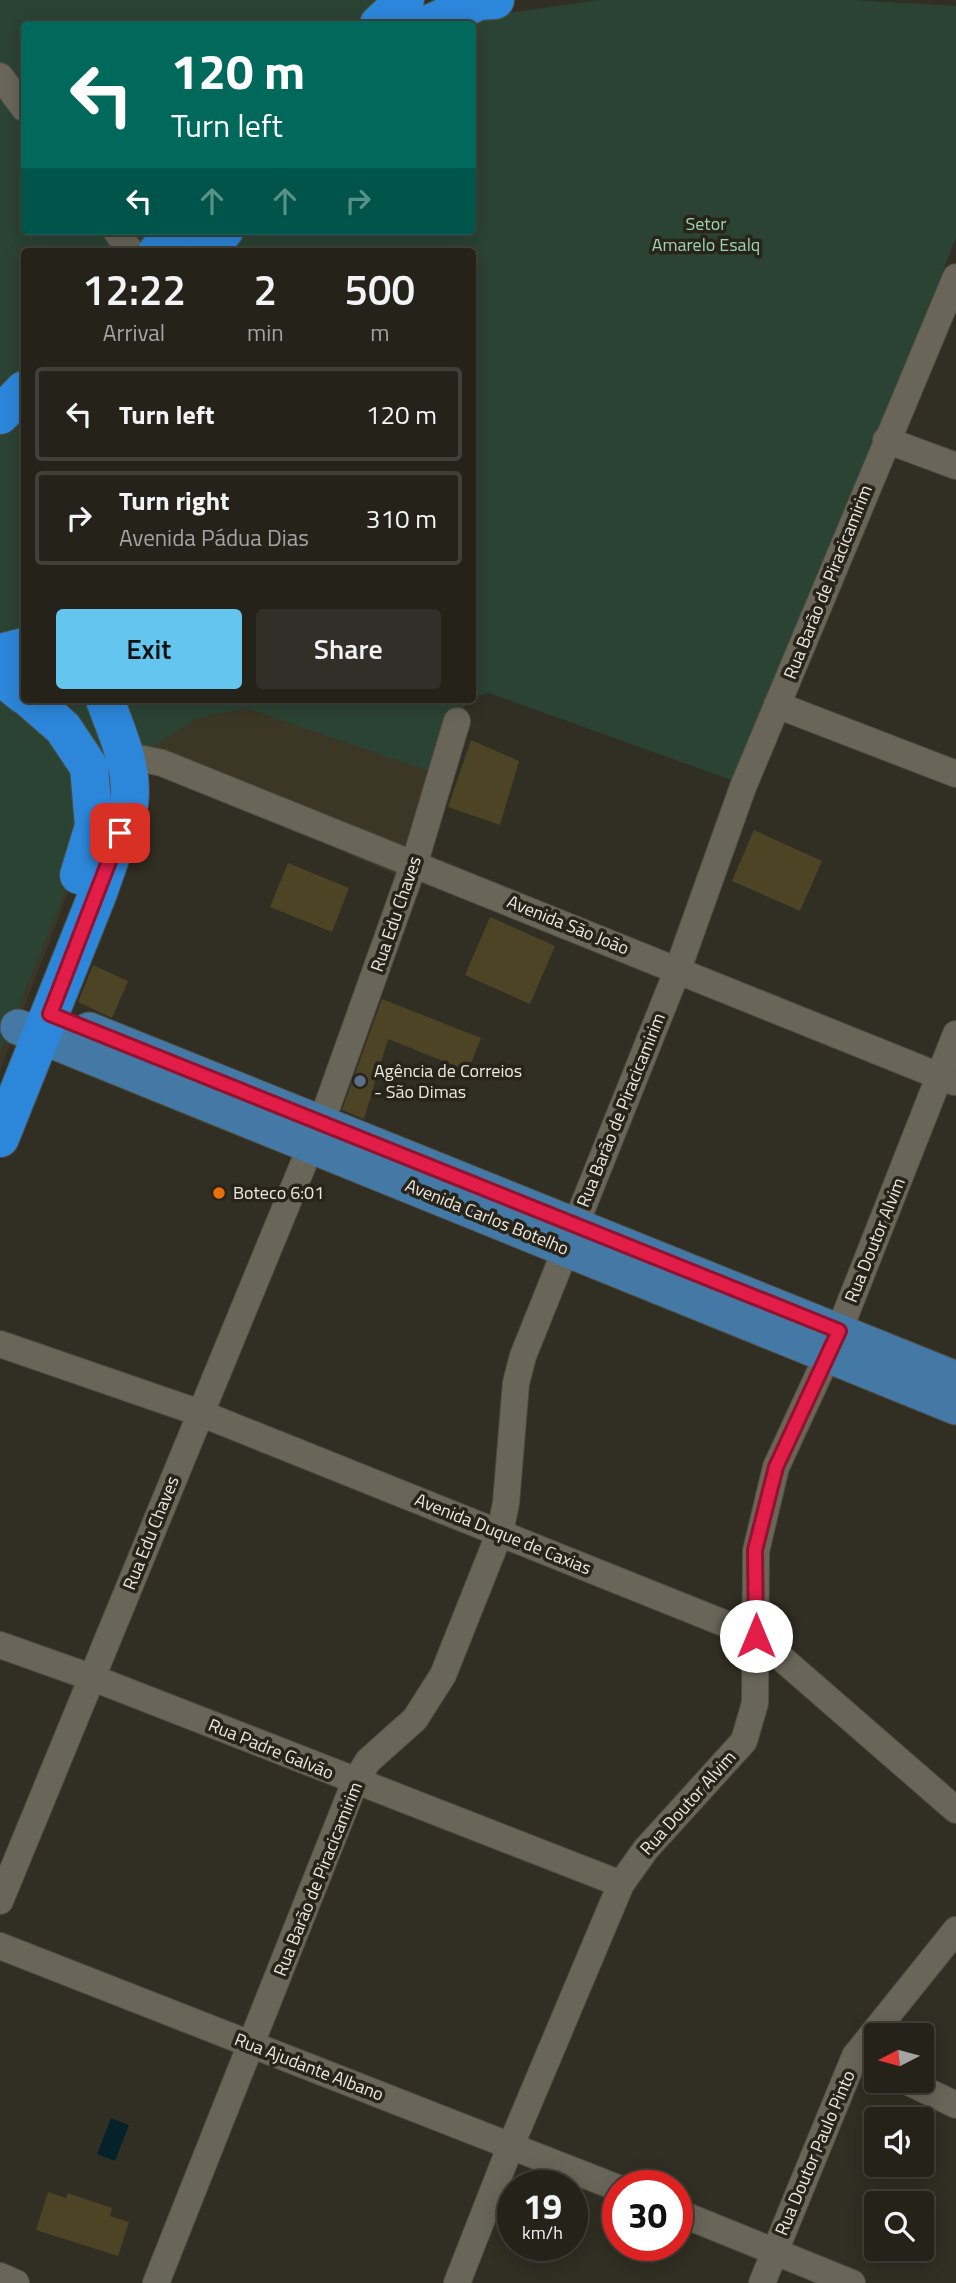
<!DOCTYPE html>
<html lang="en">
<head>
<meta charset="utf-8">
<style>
  body { margin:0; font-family:"Titillium Web",sans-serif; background:#312f27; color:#f1f3f6; height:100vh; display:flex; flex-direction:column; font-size:26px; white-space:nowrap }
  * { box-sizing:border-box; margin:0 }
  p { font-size:23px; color:#a3a4a2 }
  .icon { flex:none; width:38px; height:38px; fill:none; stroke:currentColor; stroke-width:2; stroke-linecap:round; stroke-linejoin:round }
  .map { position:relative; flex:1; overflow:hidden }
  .panel { position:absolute; left:21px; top:248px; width:455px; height:455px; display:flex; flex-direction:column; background:#25221a; border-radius:7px; box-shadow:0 4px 18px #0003,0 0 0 2px #423f39 }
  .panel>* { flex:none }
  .guide { position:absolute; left:21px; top:21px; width:455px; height:214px; border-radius:7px; box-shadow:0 4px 18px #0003,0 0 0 2px #423f39; background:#00695c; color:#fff; overflow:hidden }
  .needle { width:46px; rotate:264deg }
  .controls { position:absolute; left:864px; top:2023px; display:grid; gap:14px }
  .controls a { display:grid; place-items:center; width:70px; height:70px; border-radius:7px; background:#25221a; box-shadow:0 4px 18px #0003,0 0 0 2px #423f39; font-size:35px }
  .speed { position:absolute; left:497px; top:2170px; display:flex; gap:14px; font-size:35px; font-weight:700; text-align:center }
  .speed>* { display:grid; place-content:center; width:91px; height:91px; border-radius:50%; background:#25221a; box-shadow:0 4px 18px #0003,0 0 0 2px #423f39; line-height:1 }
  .speed small { font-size:18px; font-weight:400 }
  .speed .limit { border:10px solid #d22; background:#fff; color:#111 }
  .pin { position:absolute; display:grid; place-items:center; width:60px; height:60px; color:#fff; margin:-30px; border-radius:14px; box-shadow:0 4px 10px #0006 }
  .me { position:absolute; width:77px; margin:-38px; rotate:0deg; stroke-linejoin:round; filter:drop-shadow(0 0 5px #0008) }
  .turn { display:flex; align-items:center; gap:24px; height:147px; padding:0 35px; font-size:32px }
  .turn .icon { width:91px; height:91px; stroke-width:2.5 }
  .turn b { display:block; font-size:49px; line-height:60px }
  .lanes { display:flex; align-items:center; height:66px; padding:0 35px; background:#0003; justify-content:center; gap:35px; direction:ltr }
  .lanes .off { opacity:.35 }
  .eta { display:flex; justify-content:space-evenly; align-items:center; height:119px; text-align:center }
  .eta b { font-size:42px; font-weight:600; line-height:49px }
  .cta { display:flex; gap:14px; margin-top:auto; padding:14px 35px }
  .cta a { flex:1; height:80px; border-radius:7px; background:#64c5ee; color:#111; font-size:28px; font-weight:600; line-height:80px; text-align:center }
  .cta a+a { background:#312f27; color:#f1f3f6 }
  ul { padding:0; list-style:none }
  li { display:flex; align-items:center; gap:21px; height:94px; margin:0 14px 10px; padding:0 21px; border:4px solid #423f39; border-radius:7px }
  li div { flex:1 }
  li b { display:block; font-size:26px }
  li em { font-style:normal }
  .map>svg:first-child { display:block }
  .built { fill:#3b3625 }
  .green { fill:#2b4333 }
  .water { fill:#05222b }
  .building { fill:#4d4426 }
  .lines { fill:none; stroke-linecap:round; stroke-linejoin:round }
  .minor-casing { stroke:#4f4d43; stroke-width:28 }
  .major-casing { stroke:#4f4d43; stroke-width:37 }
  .highway-casing { stroke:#4f4d43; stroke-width:40 }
  .minor { stroke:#696559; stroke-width:26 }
  .major { stroke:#4479a6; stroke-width:35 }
  .highway { stroke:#2c86d9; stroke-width:38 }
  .route-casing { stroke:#92132f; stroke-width:18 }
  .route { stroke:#e11d48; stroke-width:12 }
  .service-dot { fill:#5c6f8a; stroke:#28241a; stroke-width:2.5 }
  .food-dot { fill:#e8710a; stroke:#28241a; stroke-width:2.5 }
  .labels { text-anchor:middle; stroke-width:7; stroke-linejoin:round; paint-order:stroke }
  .park-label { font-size:18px; fill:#9cd4af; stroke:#28241a }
  .street-label { font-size:18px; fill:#eae8e1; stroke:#28241a }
  .poi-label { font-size:18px; fill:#eae8e1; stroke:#28241a; text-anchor:start }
</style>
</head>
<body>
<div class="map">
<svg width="956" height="2283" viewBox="0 0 956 2283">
  <rect width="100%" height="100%" fill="#312e23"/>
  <!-- built -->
  <polygon class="built" points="0,680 24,700 470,700 459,712 400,877 146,763 89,786 74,877 0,1071"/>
  <!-- green -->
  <g class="green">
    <polygon points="0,0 388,0 365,24 24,24 24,231 173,231 131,252 24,252 24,700 470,700 459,712 434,773 246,708 196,719 95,785 93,823 0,1053"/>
    <polygon points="599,0 852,0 956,6 956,238 767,716 734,781 489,693 473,697 472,252 229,252 248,231 472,231 472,24 487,16"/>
  </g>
  <!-- water -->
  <polygon class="water" points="111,2118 129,2125 115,2161 97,2154"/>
  <!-- building -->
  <g class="building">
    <polygon points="471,740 519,761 500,825 448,807"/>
    <polygon points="754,830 822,861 800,911 732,881"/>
    <polygon points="288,863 349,888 332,932 270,907"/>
    <polygon points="490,917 555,946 530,1004 465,975"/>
    <polygon points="93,965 128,981 112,1018 78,1002"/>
    <polygon points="382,999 481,1038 468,1071 388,1039 364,1119 342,1110"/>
    <polygon points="48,2192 66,2198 68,2193 112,2208 110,2216 129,2222 118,2256 36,2230"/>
  </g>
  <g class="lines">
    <!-- minor casing -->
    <g class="minor-casing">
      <g id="minor">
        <polyline points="0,76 24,108"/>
        <polyline points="116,231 131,252"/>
        <polyline points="886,440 956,466"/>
        <polyline points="777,705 956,774"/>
        <polyline points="124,755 162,763 954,1082"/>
        <polyline points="328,1104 417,855 457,721"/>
        <polyline points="0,1344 200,1413 756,1636 956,1810"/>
        <polyline points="0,1645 93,1678 621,1884"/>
        <polyline points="0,1901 303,1165"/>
        <polyline points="0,1946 618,2188"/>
        <polyline points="906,2081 956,2105"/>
        <polyline points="677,2212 852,2283"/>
        <polyline points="0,2276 16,2283"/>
        <polyline points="156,2283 355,1782 368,1761 415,1719 443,1675 500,1532 506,1503 516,1383 523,1356 678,969 743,787 956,277"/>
        <polyline points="457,2283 511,2145 621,1884 646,1849 744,1741 755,1703 756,1551 776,1467 839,1331 956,1034"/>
        <polyline points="762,2283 855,2056 956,1930"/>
      </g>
    </g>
    <!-- major casing -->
    <g class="major-casing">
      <g id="major">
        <polyline points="18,1027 956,1407"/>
        <polyline points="89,1030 956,1379"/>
      </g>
    </g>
    <!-- highway casing -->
    <g class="highway-casing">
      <g id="highway">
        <polyline points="379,24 405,0"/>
        <polyline points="429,24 479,1 495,0"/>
        <polyline points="157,252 177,231"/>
        <polyline points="204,252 224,231"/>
        <polyline points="0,415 24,390"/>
        <polyline points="0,653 24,647"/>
        <polyline points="0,676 24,695"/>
        <polyline points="31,700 63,728 89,767 94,826 79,875"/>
        <path d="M0,1138L98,893L129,804C134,768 117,733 105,700"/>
      </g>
    </g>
    <!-- minor -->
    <use href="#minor" class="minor"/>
    <!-- major -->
    <use href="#major" class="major"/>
    <!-- highway -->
    <use href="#highway" class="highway"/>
  </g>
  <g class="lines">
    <!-- route casing -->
    <g class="route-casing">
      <polyline id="route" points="120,833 50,1014 839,1331 776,1467 755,1550 756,1636"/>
    </g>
    <!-- route -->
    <use href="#route" class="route"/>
  </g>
  <!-- markers -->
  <circle class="service-dot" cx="360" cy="1081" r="7"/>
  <circle class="food-dot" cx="219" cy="1193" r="7"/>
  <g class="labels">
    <!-- park labels -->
    <g class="park-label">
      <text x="706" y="230">Setor<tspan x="706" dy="21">Amarelo Esalq</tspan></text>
    </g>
    <!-- street labels -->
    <g class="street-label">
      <text transform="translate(828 582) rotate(-68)" y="6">Rua Barão de Piracicamirim</text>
      <text transform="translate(396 914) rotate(-71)" y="6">Rua Edu Chaves</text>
      <text transform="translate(568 925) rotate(22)" y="6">Avenida São João</text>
      <text transform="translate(621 1110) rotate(-68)" y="6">Rua Barão de Piracicamirim</text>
      <text transform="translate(487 1217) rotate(22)" y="6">Avenida Carlos Botelho</text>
      <text transform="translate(875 1240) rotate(-68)" y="6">Rua Doutor Alvim</text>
      <text transform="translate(151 1533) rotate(-68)" y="6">Rua Edu Chaves</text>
      <text transform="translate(503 1534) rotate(22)" y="6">Avenida Duque de Caxias</text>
      <text transform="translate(271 1749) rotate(22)" y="6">Rua Padre Galvão</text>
      <text transform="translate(688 1803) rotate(-48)" y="6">Rua Doutor Alvim</text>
      <text transform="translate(318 1879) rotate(-68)" y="6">Rua Barão de Piracicamirim</text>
      <text transform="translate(309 2067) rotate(21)" y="6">Rua Ajudante Albano</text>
      <text transform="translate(815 2153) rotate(-67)" y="6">Rua Doutor Paulo Pinto</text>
    </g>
    <!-- poi labels -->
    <g class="poi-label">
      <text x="374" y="1077">Agência de Correios<tspan x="374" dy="21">- São Dimas</tspan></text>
      <text x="233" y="1199">Boteco 6:01</text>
    </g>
  </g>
</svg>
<div class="controls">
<a><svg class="needle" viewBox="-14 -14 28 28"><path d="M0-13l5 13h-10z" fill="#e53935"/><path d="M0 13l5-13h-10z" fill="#a3a4a2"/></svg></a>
<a><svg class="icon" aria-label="sound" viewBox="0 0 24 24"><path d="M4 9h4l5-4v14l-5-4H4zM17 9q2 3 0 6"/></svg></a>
<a><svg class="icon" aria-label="search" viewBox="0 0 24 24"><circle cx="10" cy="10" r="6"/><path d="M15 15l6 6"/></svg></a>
</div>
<div class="speed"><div>19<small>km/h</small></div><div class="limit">30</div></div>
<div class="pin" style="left:120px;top:833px;background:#d93025"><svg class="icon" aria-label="arrive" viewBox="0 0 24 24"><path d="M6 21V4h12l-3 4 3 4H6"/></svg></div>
<svg class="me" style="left:756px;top:1636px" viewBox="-20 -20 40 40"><circle r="19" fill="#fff"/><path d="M0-13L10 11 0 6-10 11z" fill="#e11d48"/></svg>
<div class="guide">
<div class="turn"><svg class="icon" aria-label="left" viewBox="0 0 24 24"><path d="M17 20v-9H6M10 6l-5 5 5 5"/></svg><div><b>120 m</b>Turn left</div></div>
<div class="lanes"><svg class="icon" aria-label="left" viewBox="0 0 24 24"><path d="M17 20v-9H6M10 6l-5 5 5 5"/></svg><svg class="icon off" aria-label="ahead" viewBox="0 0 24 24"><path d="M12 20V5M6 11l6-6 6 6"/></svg><svg class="icon off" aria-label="ahead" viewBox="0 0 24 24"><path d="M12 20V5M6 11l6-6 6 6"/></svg><svg class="icon off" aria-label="right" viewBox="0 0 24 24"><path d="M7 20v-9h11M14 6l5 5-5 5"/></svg></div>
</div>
<section class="panel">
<div class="eta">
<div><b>12:22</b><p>Arrival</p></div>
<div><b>2</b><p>min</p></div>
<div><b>500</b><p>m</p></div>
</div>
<ul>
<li><svg class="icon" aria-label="left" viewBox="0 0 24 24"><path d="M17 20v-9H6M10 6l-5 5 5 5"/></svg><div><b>Turn left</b></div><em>120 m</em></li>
<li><svg class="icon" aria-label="right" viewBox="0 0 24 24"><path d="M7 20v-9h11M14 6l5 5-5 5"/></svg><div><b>Turn right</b><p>Avenida Pádua Dias</p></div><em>310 m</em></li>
</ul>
<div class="cta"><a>Exit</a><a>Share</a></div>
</section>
</div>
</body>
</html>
